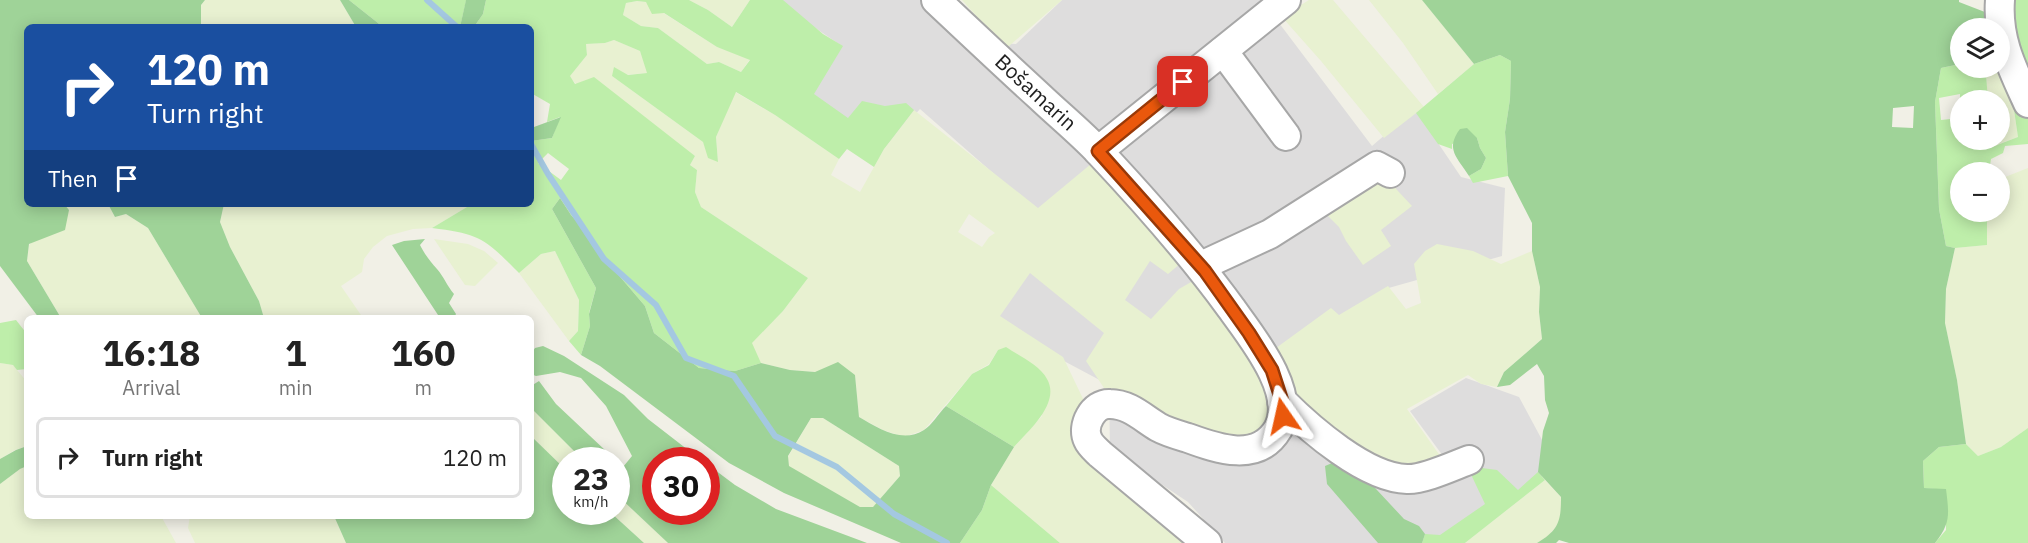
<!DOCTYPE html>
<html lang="en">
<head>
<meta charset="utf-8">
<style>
  body { margin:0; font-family:"IBM Plex Sans",sans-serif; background:#f2f2f2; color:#222; height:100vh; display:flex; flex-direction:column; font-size:22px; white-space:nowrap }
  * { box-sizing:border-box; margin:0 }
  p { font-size:20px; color:#767676 }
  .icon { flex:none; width:33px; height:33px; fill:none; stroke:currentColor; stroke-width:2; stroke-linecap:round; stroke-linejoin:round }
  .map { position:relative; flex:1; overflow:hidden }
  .sheet { position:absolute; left:24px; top:315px; width:510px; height:204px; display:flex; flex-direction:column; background:#fff; border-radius:9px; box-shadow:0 3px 15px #0003 }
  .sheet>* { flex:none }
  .top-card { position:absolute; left:24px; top:24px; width:510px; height:183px; border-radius:9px; box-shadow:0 3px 15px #0003; background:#1a4fa0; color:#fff; overflow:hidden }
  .buttons { position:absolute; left:1950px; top:18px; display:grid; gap:12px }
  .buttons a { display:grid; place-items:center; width:60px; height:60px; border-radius:50%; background:#fff; box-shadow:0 3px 15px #0003; font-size:30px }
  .speed { position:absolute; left:552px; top:447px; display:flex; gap:12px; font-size:30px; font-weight:700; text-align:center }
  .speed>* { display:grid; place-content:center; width:78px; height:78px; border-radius:50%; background:#fff; box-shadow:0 3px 15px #0003; line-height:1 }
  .speed small { font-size:15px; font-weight:400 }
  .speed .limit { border:9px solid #d22; background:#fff; color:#111 }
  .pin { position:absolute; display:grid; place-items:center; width:51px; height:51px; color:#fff; margin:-26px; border-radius:12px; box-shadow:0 3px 9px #0006 }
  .me { position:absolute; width:66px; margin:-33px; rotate:349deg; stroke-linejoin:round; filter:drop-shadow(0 0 4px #0008) }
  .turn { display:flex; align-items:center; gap:21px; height:126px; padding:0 24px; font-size:27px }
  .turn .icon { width:78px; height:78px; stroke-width:2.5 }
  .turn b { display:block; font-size:42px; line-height:51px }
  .then { display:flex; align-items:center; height:57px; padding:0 24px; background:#0003; gap:12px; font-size:22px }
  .eta { display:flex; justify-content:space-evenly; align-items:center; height:102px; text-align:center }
  .eta b { font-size:36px; font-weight:700; line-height:42px }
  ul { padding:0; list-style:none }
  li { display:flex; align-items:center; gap:18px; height:81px; margin:0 12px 9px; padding:0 12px; border:3px solid #e0e0e0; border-radius:9px }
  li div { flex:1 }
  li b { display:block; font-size:22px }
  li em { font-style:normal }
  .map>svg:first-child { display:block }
  .residential { fill:#dedddd }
  .farmland { fill:#e8f1d1; fill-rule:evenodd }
  .grass { fill:#beeeaa; fill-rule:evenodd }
  .forest { fill:#9fd398; fill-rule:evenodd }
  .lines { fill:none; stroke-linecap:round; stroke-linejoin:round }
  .stream { stroke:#a4c8e1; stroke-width:6 }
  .minor-casing { stroke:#a7a7a7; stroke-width:32 }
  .minor { stroke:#fff; stroke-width:28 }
  .route-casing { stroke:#983908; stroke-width:15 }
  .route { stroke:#ea580c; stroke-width:10 }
  .labels { text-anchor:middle; stroke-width:4.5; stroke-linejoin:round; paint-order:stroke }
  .street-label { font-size:21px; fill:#202020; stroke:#fff }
</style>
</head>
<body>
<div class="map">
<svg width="2028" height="543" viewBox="0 0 2028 543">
  <rect width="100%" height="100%" fill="#f1f0e6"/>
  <!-- residential -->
  <polygon class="residential" points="774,0 941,0 976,42 1016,44 1062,0 1301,0 1279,23 1372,146 1415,109 1461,177 1505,188 1502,256 1385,289 1407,469 1443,456 1410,411 1466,378 1519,397 1556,466 1453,543 1225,543 1188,502 1110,450 1109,385 989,321 1051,224 920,109 877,156 798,104 839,44"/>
  <!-- farmland -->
  <g class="farmland">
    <polygon points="205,0 340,0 356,27 201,27 201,5"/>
    <polygon points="689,0 750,0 732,27 708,10"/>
    <polygon points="962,0 1062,0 1009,46 1006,46 995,37"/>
    <polygon points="1309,0 1333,0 1424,107 1384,138 1321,61 1282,17"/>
    <polygon points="1369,0 1422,0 1474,64 1438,94 1403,43"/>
    <polygon points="637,1 646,2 717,47 750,59 741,72 719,62 707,64 658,28 641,26 623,15 626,3"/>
    <path d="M614,40L640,51L648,73L612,76L703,142L709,158L718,161L716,137L735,92L775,115L839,159L831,175L860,192L884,149L914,110L1038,208L1097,159L1188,257L1168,274L1150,261L1125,300L1151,319L1179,289L1198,278L1207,286L1273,398L1264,435L1206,439L1106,391L1086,361L1104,333L1030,273L1000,316L1063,357L1087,407L1078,419L1196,543H1060L991,485L1014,447L1042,416L998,350L989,364L972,374L924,430L904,437L883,430L859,417L855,375L790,370L761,363L751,343L783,311L808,278L701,207L695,192L697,170L690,165L695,156L576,84L569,76L587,55L586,44L605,43ZM969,214L995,233L989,237L982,247L958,232Z"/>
    <polygon points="1991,68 2008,69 2018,137 1991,147 1991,140 2000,140 2000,100 1988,100 1986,74"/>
    <polygon points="2028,168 2028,428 2001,447 1978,456 1966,444 1957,380 1945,323 1946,289 1955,248 1987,245 1987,215 1991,214 1991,212 2000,212 2000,179"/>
    <polygon points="1384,176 1412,206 1381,230 1391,246 1363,265 1346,241 1339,227 1321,209"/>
    <polygon points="64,204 108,204 115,217 126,214 148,228 202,318 61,318 27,261 29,245 69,210"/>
    <polygon points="224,204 472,204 432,228 413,229 387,236 373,247 364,259 362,272 341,286 363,318 264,318 259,301 230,247 220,222"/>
    <polygon points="434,239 468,244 484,251 498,263 475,286 465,285"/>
    <polygon points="1437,244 1473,251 1501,264 1532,251 1540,287 1539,312 1542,339 1504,372 1497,387 1481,384 1468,375 1407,409 1443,460 1424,469 1380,462 1308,411 1295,392 1276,348 1331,308 1339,315 1388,286 1406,309 1421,303 1414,264 1425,251"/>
    <polygon points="555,251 579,300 578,331 569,341 519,273 541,254"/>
    <polygon points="0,363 13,365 27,382 27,446 15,450 0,459"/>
    <polygon points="531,408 583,460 566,460 565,469 531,436"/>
    <polygon points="811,418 823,418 899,466 900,476 873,507 860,507 789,467 788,457"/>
    <polygon points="27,466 27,516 161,516 176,543 0,543 0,484 20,469"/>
    <polygon points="1545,480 1561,497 1561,521 1548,536 1537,543 1465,543"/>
    <polygon points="617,495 668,543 644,543 610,512 616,512"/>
    <polygon points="190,516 334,516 346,543 195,543 188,528"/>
  </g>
  <!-- grass -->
  <g class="grass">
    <polygon points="349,0 466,0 466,1 460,27 383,27"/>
    <path d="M486,0H689L708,10L732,27L750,0H783L823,34L843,46L814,94L848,118L862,101L885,106L906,103L914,110L884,149L874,167L847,149L839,159L775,115L736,92L716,137L718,162L708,158L703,142L612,76L614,67L628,75L647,73L640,51L614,40L605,43L586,44L587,55L570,76L575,84L594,77L695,156L690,165L697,170L695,192L701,207L808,278L783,311L752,343L761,363L735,371L699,368L654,333L645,306L610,265L590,236L571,215L560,198L552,209L596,288L589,313L590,326L581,355L569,341L578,331L579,300L555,251L541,254L519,273C485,239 481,234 432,228L472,204H531V141L552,138L560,117L547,122L550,104L531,93V27H474L483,14ZM637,1L646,2L652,14L664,13L717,47L750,60L741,72L719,62L707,64L658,28L641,26L623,15L626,3ZM548,153L569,169L561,180L538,163Z"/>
    <polygon points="2009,0 2028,0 2028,86"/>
    <polygon points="1500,55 1511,61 1510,99 1505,132 1508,176 1473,183 1469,176 1481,169 1486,158 1480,148 1477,138 1452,144 1452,149 1438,144 1416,113 1474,64"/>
    <polygon points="1960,64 1960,68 1991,68 1986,74 1988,100 1960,100 1960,107 1960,94 1939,98 1941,120 1960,118 1960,140 1991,140 1992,147 2018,137 2008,69 2028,112 2028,144 2005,146 2003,153 1991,159 1989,172 1960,172 1960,212 1973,212 1974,218 1987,215 1987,245 1955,248 1946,246 1939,209 1935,102 1941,68"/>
    <polygon points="16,320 27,334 27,369 17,370 13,365 0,363 0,323"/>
    <path d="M1006,347C1019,356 1040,365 1047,379C1061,403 1028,431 1014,447L946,406L972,374L989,365L998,350Z"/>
    <polygon points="2028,428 2028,543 1935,543 1946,530 1946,490 1924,488 1923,461 1939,447 1966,444 1978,456 2001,447"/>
    <polygon points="1467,466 1497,470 1518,490 1538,472 1545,480 1465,543 1422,543 1425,534 1440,535 1485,504"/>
    <polygon points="991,485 1060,543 960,543 982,510"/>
  </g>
  <!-- forest -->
  <g class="forest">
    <polygon points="0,0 205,0 201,5 201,27 27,27 27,204 64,204 69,210 65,230 29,244 27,261 61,318 39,318 0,266"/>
    <polygon points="340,0 349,0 383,27 356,27"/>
    <polygon points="466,0 486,0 483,14 474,27 460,27"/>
    <path d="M1422,0H1959V2L1990,14L1994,28H1960V64L1941,68L1935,102L1939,209L1946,246L1955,248L1946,289L1945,323L1957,380L1966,444L1939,447L1923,461L1924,488L1946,489C1949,514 1951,523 1935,543H1569L1559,540L1556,543H1537C1559,530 1561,521 1561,497L1538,472L1543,431L1549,413L1545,400L1544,376L1537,364L1510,385L1497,387L1504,372L1542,339L1539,312L1540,287L1532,251V223L1508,176L1505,132L1510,99L1511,61L1500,55L1474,64ZM1914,106L1913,128L1892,127L1893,108Z"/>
    <polygon points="561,117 552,138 531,141 531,125 534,127"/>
    <path d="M1467,128L1477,138L1480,148L1486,158L1481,169L1469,176C1457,157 1445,149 1460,129Z"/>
    <path d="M560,198L571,215L590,236L610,265L645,306L654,333L699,368L735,371L761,363L790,370L815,372L838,362L855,375L859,417C878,428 902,444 924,430C932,425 939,413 946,406L1014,447L991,485L982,510L960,543H901L784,493L729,463L600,366L581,355L590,326L589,314L596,288L552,209ZM811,418H823L899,466L900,476L873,507H860L789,466L788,456Z"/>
    <polygon points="108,204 224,204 220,222 230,247 259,301 264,318 202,318 148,228 126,214 115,217"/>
    <path d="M425,239L420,245C425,255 430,261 437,269C444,277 447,286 454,294L449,303L456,314L454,318H440L392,245L404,241Z"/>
    <polygon points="543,346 564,356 624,395 648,419 701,460 656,460 656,512 706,512 707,464 735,485 776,509 867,543 668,543 617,495 616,460 583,460 531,408 531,386 539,381 556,404 623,467 632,456 606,406 581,378 560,372 536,376 531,374 531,354 535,348"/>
    <polygon points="531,436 565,469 566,512 610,512 644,543 346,543 334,516 531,516"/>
    <polygon points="27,446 27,466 20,469 0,484 0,459 16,450"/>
    <polygon points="1337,461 1363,475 1404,519 1419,526 1425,534 1422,543 1378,543 1327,484 1325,466"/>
  </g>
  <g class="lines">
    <!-- stream -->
    <g class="stream">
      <polyline points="427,0 457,27"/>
      <polyline points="531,144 548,174 604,259 656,305 686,358 734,376 775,436 837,467 894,514 947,543"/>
    </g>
    <!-- minor casing -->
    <g class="minor-casing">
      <g id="minor">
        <path id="s1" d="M936,0C970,32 1004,64 1039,96C1059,115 1080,132 1099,152C1145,201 1191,253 1231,308C1251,336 1298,393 1278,429C1258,463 1218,449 1188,438C1178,435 1167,432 1158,427C1143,418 1129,404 1110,404C1093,403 1081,426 1088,440C1090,445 1096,450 1100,454L1207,543"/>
        <path d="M2000,0C1997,39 2012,68 2028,103"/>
        <polyline points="1223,51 1286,136"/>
        <polyline points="1098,151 1286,0"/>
        <polyline points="1201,266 1270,234 1377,166 1390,173"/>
        <path d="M1282,401C1310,429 1366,478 1407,479C1423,480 1453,466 1469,460"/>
      </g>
    </g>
    <!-- minor -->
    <use href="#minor" class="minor"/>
  </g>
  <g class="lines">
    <!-- route casing -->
    <g class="route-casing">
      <polyline id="route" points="1183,82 1098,151 1205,271 1249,333 1272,370 1282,401 1283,416"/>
    </g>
    <!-- route -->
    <use href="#route" class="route"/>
  </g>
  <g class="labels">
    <!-- street labels -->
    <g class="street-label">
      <text dy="7" stroke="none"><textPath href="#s1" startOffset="136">Bošamarin</textPath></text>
    </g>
  </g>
</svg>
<div class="buttons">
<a><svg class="icon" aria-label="layers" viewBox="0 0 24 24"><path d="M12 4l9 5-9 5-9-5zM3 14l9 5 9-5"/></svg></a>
<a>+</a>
<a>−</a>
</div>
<div class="speed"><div>23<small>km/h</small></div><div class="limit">30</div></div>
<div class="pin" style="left:1183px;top:82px;background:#d93025"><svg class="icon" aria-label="arrive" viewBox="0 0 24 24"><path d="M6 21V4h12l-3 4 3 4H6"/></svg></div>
<svg class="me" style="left:1283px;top:416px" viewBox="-20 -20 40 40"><path d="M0-17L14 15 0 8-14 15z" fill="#ea580c" stroke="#fff" stroke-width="4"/></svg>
<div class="top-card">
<div class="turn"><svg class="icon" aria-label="right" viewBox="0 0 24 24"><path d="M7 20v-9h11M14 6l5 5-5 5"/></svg><div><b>120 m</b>Turn right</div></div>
<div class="then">Then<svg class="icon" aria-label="arrive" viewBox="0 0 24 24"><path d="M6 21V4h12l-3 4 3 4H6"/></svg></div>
</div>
<section class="sheet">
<div class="eta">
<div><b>16:18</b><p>Arrival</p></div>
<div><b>1</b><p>min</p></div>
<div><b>160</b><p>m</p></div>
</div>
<ul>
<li><svg class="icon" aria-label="right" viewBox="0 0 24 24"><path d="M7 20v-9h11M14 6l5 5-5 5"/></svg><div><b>Turn right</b></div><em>120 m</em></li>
</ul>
</section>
</div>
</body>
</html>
